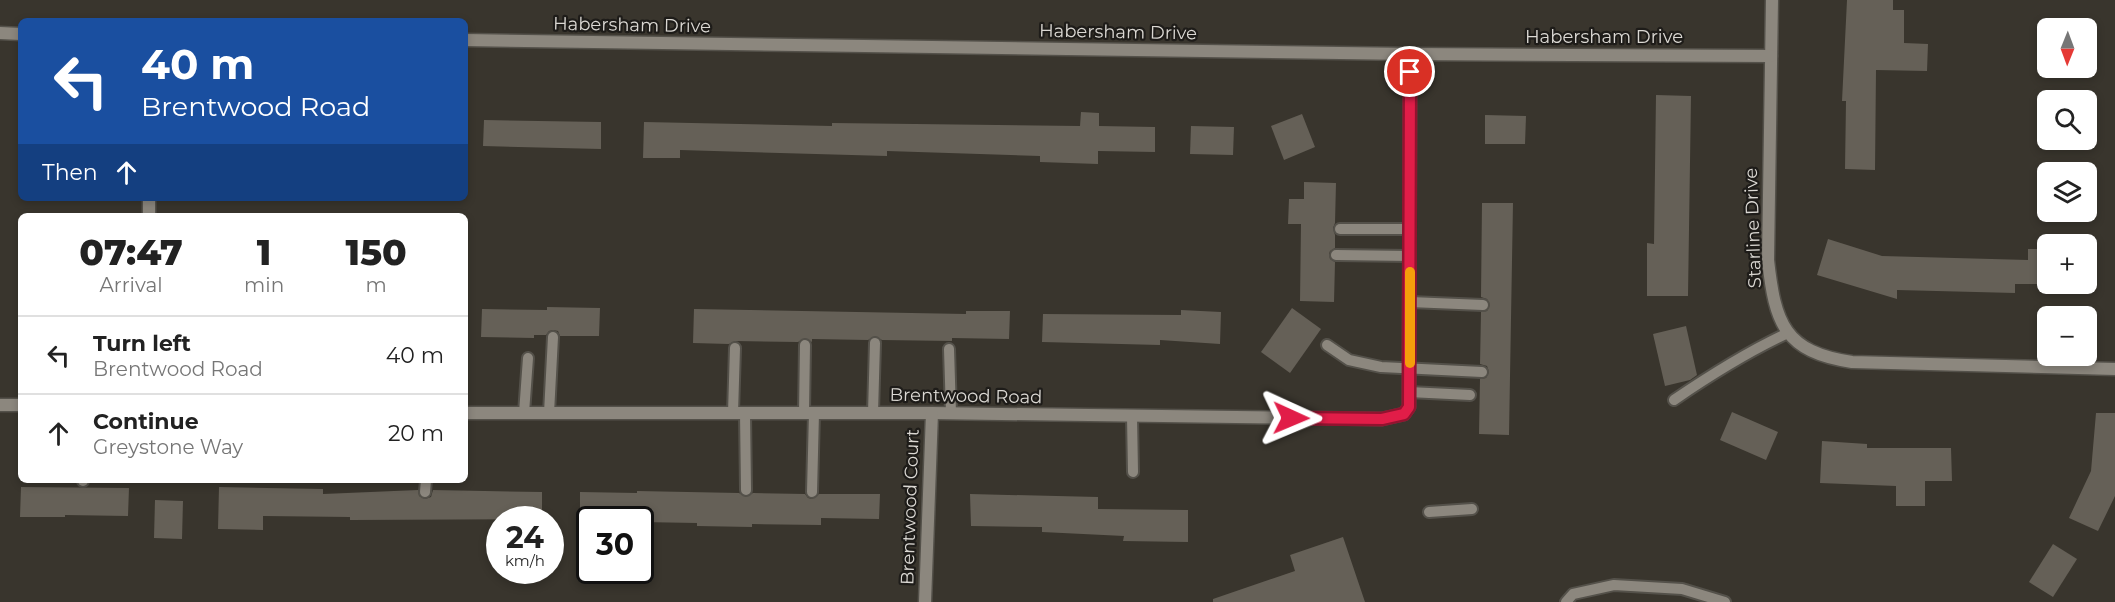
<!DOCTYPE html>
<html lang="en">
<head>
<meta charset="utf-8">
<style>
  body { margin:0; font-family:Montserrat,sans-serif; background:#f6f6f6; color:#222; height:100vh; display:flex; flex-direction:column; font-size:22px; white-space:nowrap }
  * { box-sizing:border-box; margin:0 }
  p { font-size:20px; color:#767676 }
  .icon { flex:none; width:33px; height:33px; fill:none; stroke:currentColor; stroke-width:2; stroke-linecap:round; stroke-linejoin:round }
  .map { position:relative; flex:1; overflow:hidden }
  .side { position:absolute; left:18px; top:213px; width:450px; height:270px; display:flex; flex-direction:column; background:#fff; border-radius:9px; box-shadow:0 3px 9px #0003 }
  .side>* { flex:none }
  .banner { position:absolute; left:18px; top:18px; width:450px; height:183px; border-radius:9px; box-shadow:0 3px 9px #0003; background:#1a4fa0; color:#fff; overflow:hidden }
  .needle { width:39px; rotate:181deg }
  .controls { position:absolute; left:2037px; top:18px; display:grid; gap:12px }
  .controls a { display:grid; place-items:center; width:60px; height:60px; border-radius:9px; background:#fff; box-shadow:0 3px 9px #0003; font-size:30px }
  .speed { position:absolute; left:486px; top:506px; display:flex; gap:12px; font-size:30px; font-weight:700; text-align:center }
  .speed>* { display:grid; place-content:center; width:78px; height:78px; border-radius:50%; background:#fff; box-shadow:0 3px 9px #0003; line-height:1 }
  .speed small { font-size:15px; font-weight:400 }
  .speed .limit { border:3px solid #111; border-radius:9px; background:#fff; color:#111 }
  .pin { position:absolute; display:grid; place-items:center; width:51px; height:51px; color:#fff; margin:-26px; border:3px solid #fff; border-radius:50%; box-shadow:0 2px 6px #0007 }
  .me { position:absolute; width:66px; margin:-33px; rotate:91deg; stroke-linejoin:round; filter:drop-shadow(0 0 4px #0008) }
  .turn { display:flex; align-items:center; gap:21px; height:126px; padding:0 24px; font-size:27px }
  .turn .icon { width:78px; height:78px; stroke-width:2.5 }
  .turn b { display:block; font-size:42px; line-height:51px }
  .then { display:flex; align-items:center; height:57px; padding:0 24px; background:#0003; gap:12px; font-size:22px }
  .eta { display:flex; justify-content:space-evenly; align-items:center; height:102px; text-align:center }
  .eta b { font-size:36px; font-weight:800; line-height:42px }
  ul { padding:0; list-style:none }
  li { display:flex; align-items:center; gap:18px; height:78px; padding:0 24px; border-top:2px solid #e0e0e0 }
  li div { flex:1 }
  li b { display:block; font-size:22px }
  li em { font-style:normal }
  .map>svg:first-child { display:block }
  .building { fill:#656057 }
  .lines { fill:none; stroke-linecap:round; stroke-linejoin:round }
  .lane-casing { stroke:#54514a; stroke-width:14 }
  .street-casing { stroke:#54514a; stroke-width:15 }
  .lane { stroke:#8c877e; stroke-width:10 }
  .street { stroke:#8c877e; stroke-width:12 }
  .route-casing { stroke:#92132f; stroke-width:15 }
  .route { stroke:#e11d48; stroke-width:10 }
  .slow { stroke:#f59e0b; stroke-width:10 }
  .labels { text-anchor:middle; stroke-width:4.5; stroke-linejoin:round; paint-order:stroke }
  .street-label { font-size:18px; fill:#dbd8d3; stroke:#1e1c19 }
</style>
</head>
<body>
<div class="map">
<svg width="2115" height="602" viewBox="0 0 2115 602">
  <rect width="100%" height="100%" fill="#39352d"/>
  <!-- building -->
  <g class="building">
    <polygon points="1847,0 1893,0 1893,10 1904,10 1904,43 1928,44 1927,71 1876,70 1875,170 1845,169 1846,101 1842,101"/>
    <polygon points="1656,95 1691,96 1688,296 1647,296 1647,243 1654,244"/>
    <polygon points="1081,112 1099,113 1099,126 1155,127 1155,152 1098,151 1098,164 1040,162 1040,156 887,151 887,156 680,150 680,158 643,158 644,122 832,126 832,123 1080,126"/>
    <polygon points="1302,114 1315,147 1284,160 1271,126"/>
    <polygon points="1485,115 1526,116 1525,144 1485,144"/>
    <polygon points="484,120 601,122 601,149 483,146"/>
    <polygon points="1191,126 1234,127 1233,155 1190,154"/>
    <polygon points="1304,182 1336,183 1335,223 1333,228 1335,235 1335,248 1330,251 1329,254 1330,259 1335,262 1334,302 1300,301 1301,224 1288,224 1289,199 1304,199"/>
    <polygon points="1482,203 1513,203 1509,435 1479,434 1480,379 1486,378 1489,372 1487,366 1480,364 1481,312 1487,311 1490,305 1487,299 1481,297"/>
    <polygon points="1828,239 1882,256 2028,260 2028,249 2048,249 2048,284 2015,284 2015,293 1897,290 1897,299 1817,275"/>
    <polygon points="547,307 600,308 599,336 560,336 558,331 553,330 549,331 546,335 534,335 534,338 481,337 482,309 547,310"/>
    <polygon points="1292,308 1321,329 1290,373 1261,352"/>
    <polygon points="694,309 966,314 966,311 1010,311 1009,339 952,338 952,341 882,340 875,336 868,340 812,339 812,342 805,338 798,342 735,341 729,344 693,343"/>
    <polygon points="1181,310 1221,312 1220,344 1160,340 1160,345 1042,342 1043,314 1181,315"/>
    <polygon points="1686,326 1697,375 1690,380 1665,386 1653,334"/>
    <polygon points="1732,412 1778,432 1766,460 1720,440"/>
    <polygon points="2096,413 2115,413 2115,496 2098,531 2069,518 2091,471"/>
    <polygon points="1822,441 1867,444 1867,448 1951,448 1952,481 1925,481 1925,506 1896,506 1896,486 1820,483"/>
    <polygon points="21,487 129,488 128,516 65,515 65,517 20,517"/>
    <polygon points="219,487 323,489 323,494 418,490 419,496 425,499 431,497 433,490 542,492 542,519 350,520 350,517 263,516 263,530 218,529"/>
    <polygon points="637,491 739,493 746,497 753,493 805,494 808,498 812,499 819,494 880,494 879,519 821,518 821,525 752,524 752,527 697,526 697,523 640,522 640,519 580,519 580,492 637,493"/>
    <polygon points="970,494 1098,497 1098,509 1188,510 1188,542 1123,541 1124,536 1042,532 1042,527 971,526"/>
    <polygon points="155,500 183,501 182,539 154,538"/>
    <polygon points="1343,537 1365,602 1213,602 1213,599 1295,571 1290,555"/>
    <polygon points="2053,544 2077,559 2053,597 2029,582"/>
  </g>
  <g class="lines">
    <!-- lane casing -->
    <g class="lane-casing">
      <g id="lane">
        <polyline points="1340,229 1410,229"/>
        <polyline points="1336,255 1410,256"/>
        <polyline points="1410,302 1483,305"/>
        <polyline points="1327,345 1349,360 1381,367 1482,372"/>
        <polyline points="949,349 951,413"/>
        <polyline points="1409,392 1470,395"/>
        <path d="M1674,400C1712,374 1747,352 1788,333"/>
        <polyline points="524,413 528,358"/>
        <polyline points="549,413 553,337"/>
        <polyline points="733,413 735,348"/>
        <polyline points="745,413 746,490"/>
        <polyline points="804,413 805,345"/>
        <polyline points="873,413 875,343"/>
        <polyline points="1132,416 1133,472"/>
        <polyline points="83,481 83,480"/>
        <polyline points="425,492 426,480"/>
        <polyline points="812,492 814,413"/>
        <polyline points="1429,512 1472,509"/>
        <polyline points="1566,602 1573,594 1614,585 1682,589 1725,602"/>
      </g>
    </g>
    <!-- street casing -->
    <g class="street-casing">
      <g id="street">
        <path d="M1772,0L1768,260C1775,323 1784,352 1852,362L2115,369"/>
        <polyline points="0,33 21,34"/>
        <polyline points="465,40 1410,54 1771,56"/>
        <polyline points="149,216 149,198"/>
        <polyline points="0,405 21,405"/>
        <polyline points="465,413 932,413 1382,419 1404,414 1409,407 1410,54"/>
        <polyline points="925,602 932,413"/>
      </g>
    </g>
    <!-- lane -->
    <use href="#lane" class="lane"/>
    <!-- street -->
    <use href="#street" class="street"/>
  </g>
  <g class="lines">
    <!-- route casing -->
    <g class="route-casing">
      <polyline id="route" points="1291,418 1382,419 1404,414 1409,407 1410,72"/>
    </g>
    <!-- route -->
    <use href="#route" class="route"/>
    <!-- slow -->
    <polyline class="slow" points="1410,363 1410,272"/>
  </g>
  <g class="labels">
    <!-- street labels -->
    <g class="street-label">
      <text transform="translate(632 25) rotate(1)" y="6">Habersham Drive</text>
      <text transform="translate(1118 32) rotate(1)" y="6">Habersham Drive</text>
      <text x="1604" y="43">Habersham Drive</text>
      <text transform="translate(1753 228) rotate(-92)" y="6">Starline Drive</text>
      <text transform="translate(966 396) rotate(1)" y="6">Brentwood Road</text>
      <text transform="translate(910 507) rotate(-88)" y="6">Brentwood Court</text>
    </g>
  </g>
</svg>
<div class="controls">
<a><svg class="needle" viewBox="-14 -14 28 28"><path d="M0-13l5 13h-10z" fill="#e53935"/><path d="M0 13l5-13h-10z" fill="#767676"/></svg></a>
<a><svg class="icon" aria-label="search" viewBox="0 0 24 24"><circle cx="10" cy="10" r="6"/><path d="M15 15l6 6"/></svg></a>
<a><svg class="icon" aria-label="layers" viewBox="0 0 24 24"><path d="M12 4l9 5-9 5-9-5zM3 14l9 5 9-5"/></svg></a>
<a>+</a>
<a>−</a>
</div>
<div class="speed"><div>24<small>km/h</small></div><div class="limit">30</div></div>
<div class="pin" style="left:1410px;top:72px;background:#d93025"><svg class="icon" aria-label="arrive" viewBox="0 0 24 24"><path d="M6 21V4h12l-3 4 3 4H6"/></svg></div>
<svg class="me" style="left:1291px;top:418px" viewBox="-20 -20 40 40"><path d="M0-17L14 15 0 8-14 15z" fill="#e11d48" stroke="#fff" stroke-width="4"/></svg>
<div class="banner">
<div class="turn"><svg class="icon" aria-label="left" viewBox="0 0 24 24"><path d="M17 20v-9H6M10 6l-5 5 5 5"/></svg><div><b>40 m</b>Brentwood Road</div></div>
<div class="then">Then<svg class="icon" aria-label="ahead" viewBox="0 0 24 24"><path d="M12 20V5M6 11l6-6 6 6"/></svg></div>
</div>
<section class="side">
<div class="eta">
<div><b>07:47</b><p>Arrival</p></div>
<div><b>1</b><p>min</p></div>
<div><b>150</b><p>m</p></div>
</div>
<ul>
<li><svg class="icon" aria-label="left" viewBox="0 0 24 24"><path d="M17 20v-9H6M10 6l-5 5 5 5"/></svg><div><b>Turn left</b><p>Brentwood Road</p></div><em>40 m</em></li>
<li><svg class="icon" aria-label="ahead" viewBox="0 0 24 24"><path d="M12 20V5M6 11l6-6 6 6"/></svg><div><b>Continue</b><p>Greystone Way</p></div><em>20 m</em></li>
</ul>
</section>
</div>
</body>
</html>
